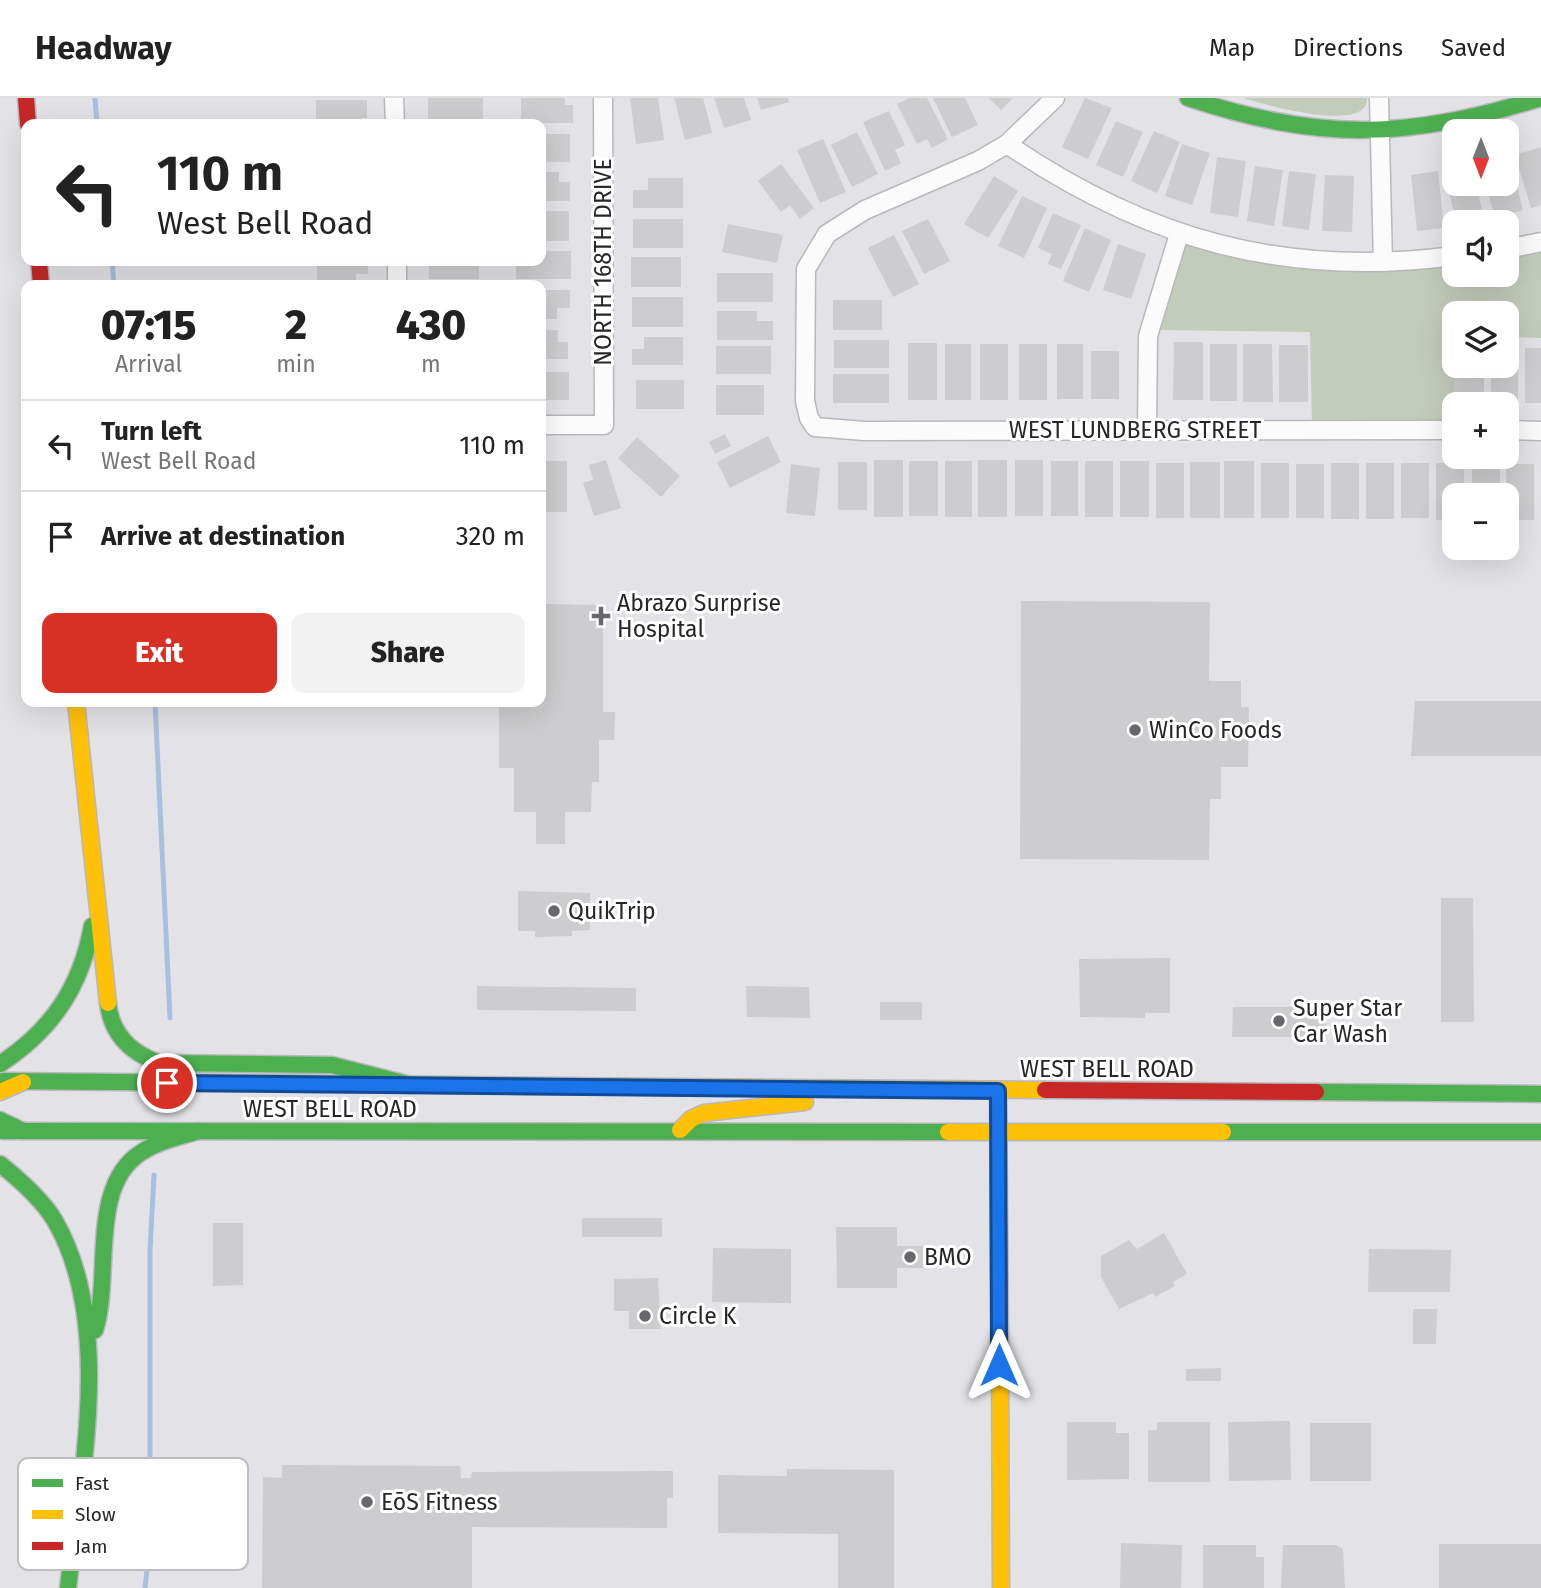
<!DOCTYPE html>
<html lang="en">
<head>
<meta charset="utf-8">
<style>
  body { margin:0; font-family:"Fira Sans",sans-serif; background:#f2f2f2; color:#222; height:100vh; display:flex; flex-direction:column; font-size:26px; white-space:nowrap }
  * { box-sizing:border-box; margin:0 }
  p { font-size:23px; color:#767676 }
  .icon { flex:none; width:38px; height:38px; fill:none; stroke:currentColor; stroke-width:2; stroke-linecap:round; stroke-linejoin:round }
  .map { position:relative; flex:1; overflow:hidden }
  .details { position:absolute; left:21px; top:182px; width:525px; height:427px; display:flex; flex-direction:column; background:#fff; border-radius:14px; box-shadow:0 7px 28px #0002 }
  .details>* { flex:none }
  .banner { position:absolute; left:21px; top:21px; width:525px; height:147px; border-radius:14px; box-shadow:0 7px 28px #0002; background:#fff; color:#222; overflow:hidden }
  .needle { width:46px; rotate:180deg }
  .buttons { position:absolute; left:1442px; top:21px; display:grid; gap:14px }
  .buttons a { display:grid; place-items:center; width:77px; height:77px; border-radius:14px; background:#fff; box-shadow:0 7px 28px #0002; font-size:35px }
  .pin { position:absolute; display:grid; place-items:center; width:60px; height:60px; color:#fff; margin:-30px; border:4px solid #fff; border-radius:50%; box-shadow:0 2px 7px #0007 }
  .me { position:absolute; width:77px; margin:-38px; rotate:0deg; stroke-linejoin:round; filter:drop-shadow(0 0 5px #0008) }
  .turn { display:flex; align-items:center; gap:24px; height:147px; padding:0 21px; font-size:32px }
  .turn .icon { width:91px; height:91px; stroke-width:2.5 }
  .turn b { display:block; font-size:49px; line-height:60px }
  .eta { display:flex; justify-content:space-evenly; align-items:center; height:119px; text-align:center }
  .eta b { font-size:42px; font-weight:800; line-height:49px }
  .cta { display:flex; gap:14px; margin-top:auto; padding:14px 21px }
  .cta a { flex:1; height:80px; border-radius:14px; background:#d93025; color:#fff; font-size:28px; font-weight:800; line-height:80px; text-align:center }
  .cta a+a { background:#f2f2f2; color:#222 }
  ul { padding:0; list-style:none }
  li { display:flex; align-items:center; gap:21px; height:91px; padding:0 21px; border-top:2px solid #e0e0e0 }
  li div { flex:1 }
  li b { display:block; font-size:26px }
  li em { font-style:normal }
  header { display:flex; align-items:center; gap:42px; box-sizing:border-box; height:98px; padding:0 35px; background:#fff; border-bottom:2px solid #e0e0e0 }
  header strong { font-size:33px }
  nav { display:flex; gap:38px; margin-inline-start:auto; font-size:24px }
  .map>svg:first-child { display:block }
  .green { fill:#c3cbbb }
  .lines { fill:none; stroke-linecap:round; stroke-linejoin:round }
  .stream { stroke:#aabfe0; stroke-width:5 }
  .building { fill:#cdccce }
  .street-casing { stroke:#b8b8bb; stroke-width:21 }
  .fast-casing { stroke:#b8b8bb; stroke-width:19 }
  .slow-casing { stroke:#b8b8bb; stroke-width:19 }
  .jam-casing { stroke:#b8b8bb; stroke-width:19 }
  .street { stroke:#fbfbfb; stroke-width:18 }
  .fast { stroke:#4caf50; stroke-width:16 }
  .slow { stroke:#ffc107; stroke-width:16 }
  .jam { stroke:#c62828; stroke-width:16 }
  .route-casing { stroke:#114b97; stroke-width:18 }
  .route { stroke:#1a73e8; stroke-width:12 }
  .poi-dot { fill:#68686c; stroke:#fff; stroke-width:2.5 }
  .labels { text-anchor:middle; stroke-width:6; stroke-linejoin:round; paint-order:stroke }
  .street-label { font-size:23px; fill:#262629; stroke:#fff }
  .poi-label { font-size:23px; fill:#262629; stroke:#fff; text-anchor:start }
  .key { fill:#fff; stroke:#bebebf; stroke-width:2 }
  .key-label { font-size:19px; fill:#262629 }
</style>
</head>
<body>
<header>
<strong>Headway</strong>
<nav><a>Map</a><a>Directions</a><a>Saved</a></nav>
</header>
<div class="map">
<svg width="1541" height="1490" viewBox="0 0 1541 1490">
  <rect width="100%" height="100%" fill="#e3e3e7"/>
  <!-- green -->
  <g class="green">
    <path d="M1243,0H1367C1368,37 1264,6 1243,0Z"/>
    <polygon points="1185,146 1282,165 1454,165 1454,177 1507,177 1507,154 1541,146 1541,240 1507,239 1507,215 1454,215 1454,268 1459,268 1460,306 1454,306 1454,329 1312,328 1310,234 1155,232"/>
  </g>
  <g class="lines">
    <!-- stream -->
    <g class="stream">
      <polyline points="95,0 97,26"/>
      <polyline points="112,163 114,187"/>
      <polyline points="155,604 170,920"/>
      <polyline points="145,1490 150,1445 150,1152 154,1077"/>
    </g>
  </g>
  <!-- building -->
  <g class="building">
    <rect x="428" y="0" width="55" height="25"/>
    <polygon points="521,0 565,0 565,7 573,7 573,25 521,25"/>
    <polygon points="630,0 658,0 664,42 636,46"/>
    <polygon points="674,0 703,0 712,35 685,42"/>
    <polygon points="714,0 744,0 751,22 724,30"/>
    <polygon points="757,0 788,0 789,4 761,12"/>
    <polygon points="909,0 927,0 948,41 932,50 927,41 917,46 897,6"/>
    <polygon points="933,0 965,0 978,27 952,39"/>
    <polygon points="989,0 1013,0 1001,12"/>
    <polygon points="1085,0 1112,10 1088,61 1062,49"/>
    <polygon points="316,2 367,2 367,20 362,20 362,26 316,26"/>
    <polygon points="889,13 905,47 895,52 901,65 885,73 863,24"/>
    <polygon points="1116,23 1143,34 1123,79 1096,67"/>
    <polygon points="1154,33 1180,44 1157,95 1131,83"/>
    <polygon points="857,34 878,76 852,89 831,47"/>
    <rect x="541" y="36" width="29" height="28"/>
    <polygon points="823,41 846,94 820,105 797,52"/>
    <polygon points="1182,46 1210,55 1192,107 1165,98"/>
    <polygon points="1541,49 1541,107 1531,110 1515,57"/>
    <polygon points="1508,54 1523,112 1495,120 1486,86 1507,86"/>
    <polygon points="1217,59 1246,63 1238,119 1210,115"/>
    <polygon points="781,66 814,110 800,121 790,107 781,114 758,83"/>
    <polygon points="1255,68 1283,72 1274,128 1247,123"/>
    <polygon points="1289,73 1316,76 1309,132 1282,128"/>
    <polygon points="1438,73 1444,130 1417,133 1411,77"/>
    <polygon points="541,74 559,74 559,84 570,84 570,103 541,103"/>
    <polygon points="1454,74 1454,86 1476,86 1482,111 1470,113 1473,124 1456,124 1445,76"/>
    <polygon points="1325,77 1354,78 1352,134 1322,133"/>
    <polygon points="994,78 1018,93 988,140 964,126"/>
    <polygon points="648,80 683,80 683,110 633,110 633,92 648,92"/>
    <polygon points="1022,98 1047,110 1024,160 998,148"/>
    <rect x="541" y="113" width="28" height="30"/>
    <polygon points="1053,115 1081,127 1061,171 1048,166 1052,156 1038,150"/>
    <rect x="633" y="121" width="50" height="29"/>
    <polygon points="928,121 950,163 924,176 902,133"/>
    <polygon points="728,126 783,137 777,165 722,154"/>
    <polygon points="1085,130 1111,142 1089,194 1063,183"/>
    <polygon points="894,137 919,186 893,199 868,150"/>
    <polygon points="1118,146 1146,156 1131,201 1103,192"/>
    <polygon points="541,153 571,153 571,181 516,181 516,163 541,163"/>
    <rect x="631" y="159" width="50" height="30"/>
    <polygon points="317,163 368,163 368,176 356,176 356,187 317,187"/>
    <rect x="429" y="163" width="50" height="18"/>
    <rect x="717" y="175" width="56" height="29"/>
    <polygon points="541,192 570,192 570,210 557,210 557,221 541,221"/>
    <rect x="632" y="199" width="51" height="30"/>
    <rect x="833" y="202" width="49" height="30"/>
    <polygon points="717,213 757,213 757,223 773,223 773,242 717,242"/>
    <polygon points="541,232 558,232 558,244 568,244 568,261 541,261"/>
    <polygon points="644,239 683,239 683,267 632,267 632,251 644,251"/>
    <rect x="834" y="242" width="55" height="28"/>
    <polygon points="1174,244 1203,244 1203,302 1173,302"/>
    <rect x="908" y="245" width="29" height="57"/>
    <rect x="945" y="246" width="26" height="56"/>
    <rect x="980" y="246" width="28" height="56"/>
    <rect x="1019" y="246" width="28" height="56"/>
    <rect x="1057" y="246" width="26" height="55"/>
    <rect x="1210" y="246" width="27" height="57"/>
    <polygon points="1243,246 1272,246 1273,304 1243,304"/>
    <rect x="1279" y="247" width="29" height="57"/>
    <rect x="716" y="248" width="55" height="28"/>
    <polygon points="1507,249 1518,249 1518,305 1491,305 1491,268 1507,268"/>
    <rect x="1525" y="250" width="16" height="55"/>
    <rect x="1091" y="253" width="28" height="48"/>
    <rect x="1454" y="268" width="30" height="36"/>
    <rect x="541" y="274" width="28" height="28"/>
    <rect x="833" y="276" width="56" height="29"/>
    <rect x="636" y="282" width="48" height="29"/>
    <rect x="716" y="287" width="48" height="30"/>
    <polygon points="725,336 731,348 715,356 709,344"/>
    <polygon points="768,338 781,364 730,390 717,364"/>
    <polygon points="637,339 680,378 661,399 618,360"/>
    <polygon points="606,362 621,410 594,418 583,385 593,382 589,367"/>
    <rect x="874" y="362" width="29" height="57"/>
    <rect x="978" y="362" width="29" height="57"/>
    <rect x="1015" y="362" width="28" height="56"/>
    <rect x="541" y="363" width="26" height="51"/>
    <rect x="909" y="363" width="29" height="55"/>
    <rect x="945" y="363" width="27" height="56"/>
    <rect x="1051" y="363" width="27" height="55"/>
    <rect x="1085" y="363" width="28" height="56"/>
    <rect x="1120" y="363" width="29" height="56"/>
    <rect x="1224" y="363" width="30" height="57"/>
    <rect x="838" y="364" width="29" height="48"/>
    <rect x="1190" y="364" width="30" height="56"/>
    <rect x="1156" y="365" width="28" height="55"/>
    <rect x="1261" y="365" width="28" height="55"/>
    <rect x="1331" y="365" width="28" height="56"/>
    <rect x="1366" y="365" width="28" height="56"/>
    <rect x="1401" y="365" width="28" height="55"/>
    <polygon points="1436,365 1464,365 1464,397 1454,397 1454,422 1436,422"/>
    <polygon points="791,366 820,370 815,418 786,415"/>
    <rect x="1296" y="366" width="28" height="54"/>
    <rect x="1472" y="366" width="28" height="31"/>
    <polygon points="1506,366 1534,366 1534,422 1507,422"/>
    <polygon points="1021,503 1210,504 1209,583 1241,583 1241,609 1249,609 1248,669 1221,669 1221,701 1210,701 1209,762 1020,761"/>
    <polygon points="541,506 603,507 603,614 615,614 614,642 599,642 599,684 592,684 591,714 565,714 565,746 536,746 536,714 514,714 514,670 499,670 499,604 541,604"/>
    <polygon points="1415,603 1541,603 1541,658 1411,658"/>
    <polygon points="518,793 590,795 590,832 572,833 572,838 535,839 535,833 518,833"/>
    <polygon points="1441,800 1473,800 1474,924 1441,924"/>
    <polygon points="1170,860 1170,915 1145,915 1145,920 1080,919 1079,861"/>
    <polygon points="477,888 636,890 636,913 477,912"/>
    <polygon points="746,888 809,889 810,920 747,919"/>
    <rect x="880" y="904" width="42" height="18"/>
    <polygon points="1233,909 1321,909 1321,918 1326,918 1326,939 1232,939"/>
    <rect x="582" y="1120" width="80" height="19"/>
    <polygon points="213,1125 243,1125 243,1187 213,1188"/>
    <polygon points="836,1129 897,1129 897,1148 923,1148 923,1170 897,1170 897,1190 837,1190"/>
    <polygon points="1164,1135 1187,1176 1173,1184 1175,1188 1155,1199 1153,1195 1119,1211 1101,1179 1101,1158 1129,1142 1137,1151"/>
    <polygon points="713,1150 791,1151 791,1205 712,1204"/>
    <polygon points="1369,1151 1451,1152 1450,1194 1368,1194"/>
    <polygon points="658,1180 661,1231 629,1231 629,1213 614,1213 614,1181"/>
    <polygon points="1413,1211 1437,1211 1436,1246 1413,1246"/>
    <polygon points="1221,1270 1221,1283 1186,1283 1186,1271"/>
    <polygon points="1290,1323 1291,1382 1229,1383 1228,1324"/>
    <polygon points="1067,1324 1116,1324 1116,1335 1129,1335 1129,1381 1067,1382"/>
    <polygon points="1157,1324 1210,1324 1210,1384 1148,1384 1148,1332 1157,1332"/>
    <rect x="1310" y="1325" width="61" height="58"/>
    <polygon points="282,1367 460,1368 461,1380 471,1380 472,1374 673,1373 673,1400 667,1400 667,1430 472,1429 472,1490 262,1490 263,1379 282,1380"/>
    <polygon points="787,1371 894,1372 894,1490 838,1490 838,1436 718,1435 718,1377 787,1378"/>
    <polygon points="1121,1445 1182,1447 1181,1490 1120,1490"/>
    <rect x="1439" y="1446" width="102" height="44"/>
    <polygon points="1203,1447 1256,1447 1256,1459 1264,1459 1264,1490 1203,1490"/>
    <polygon points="1283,1447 1336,1447 1343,1451 1345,1490 1281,1490"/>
  </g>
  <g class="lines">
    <!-- street casing -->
    <g class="street-casing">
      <g id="street">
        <polyline points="394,0 395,26"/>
        <polyline points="1055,0 1007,46 978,63 865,112 827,136 806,171 805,303 809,320 815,329 864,333 1454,332"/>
        <polyline points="1379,0 1383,164"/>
        <path d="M1007,46C1148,142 1284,180 1454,158"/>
        <polyline points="1507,151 1541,144"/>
        <polyline points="397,163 397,187"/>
        <polyline points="541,327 604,327 603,0"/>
        <polyline points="1147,332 1148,238 1179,136"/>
        <polyline points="1507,332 1541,333"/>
      </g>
    </g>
    <!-- fast casing -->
    <g class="fast-casing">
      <g id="fast">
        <path d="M1188,0C1321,44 1408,41 1541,0"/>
        <path d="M108,905C111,936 131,955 159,965L332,967L411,987"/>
        <path d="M0,966C52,932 81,889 92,828"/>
        <polyline points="3,983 556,988"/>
        <polyline points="1316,994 1541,996"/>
        <polyline points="0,1022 23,1033"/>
        <polyline points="3,1033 948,1034"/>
        <polyline points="1223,1034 1541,1034"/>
        <path d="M0,1066C20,1082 42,1101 55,1123C114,1225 81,1379 68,1490"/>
        <path d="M95,1232C112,1180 88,1087 142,1054C159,1043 179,1039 198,1033"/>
      </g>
    </g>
    <!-- slow casing -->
    <g class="slow-casing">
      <g id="slow">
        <polyline points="76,604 108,905"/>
        <polyline points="556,988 1045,992"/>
        <polyline points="0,994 23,984"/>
        <polyline points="680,1032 691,1021 704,1015 805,1004"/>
        <polyline points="948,1034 1223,1034"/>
        <polyline points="1000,1246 1001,1490"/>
      </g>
    </g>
    <!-- jam casing -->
    <g class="jam-casing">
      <g id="jam">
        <polyline points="26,0 28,26"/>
        <polyline points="39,163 41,187"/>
        <polyline points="1045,992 1316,994"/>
        <polyline points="998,993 1000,1246"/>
      </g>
    </g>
    <!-- street -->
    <use href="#street" class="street"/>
    <!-- fast -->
    <use href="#fast" class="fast"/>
    <!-- slow -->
    <use href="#slow" class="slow"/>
    <!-- jam -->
    <use href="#jam" class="jam"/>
  </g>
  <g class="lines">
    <!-- route casing -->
    <g class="route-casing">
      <polyline id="route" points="167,985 998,993 999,1267"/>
    </g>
    <!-- route -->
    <use href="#route" class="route"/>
  </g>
  <!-- markers -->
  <g class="poi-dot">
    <path d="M597.5 507.5h7v7h7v7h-7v7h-7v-7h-7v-7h7z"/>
    <circle cx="1135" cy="632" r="7"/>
    <circle cx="554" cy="813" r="7"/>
    <circle cx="1279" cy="923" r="7"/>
    <circle cx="910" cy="1159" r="7"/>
    <circle cx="645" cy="1218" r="7"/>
    <circle cx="367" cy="1404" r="7"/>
  </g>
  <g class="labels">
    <!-- street labels -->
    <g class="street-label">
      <text transform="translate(603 164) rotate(-90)" y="8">NORTH 168TH DRIVE</text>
      <text x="1135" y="340">WEST LUNDBERG STREET</text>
      <text x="1107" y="979">WEST BELL ROAD</text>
      <text x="330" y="1019">WEST BELL ROAD</text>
    </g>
    <!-- poi labels -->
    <g class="poi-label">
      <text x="617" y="513">Abrazo Surprise<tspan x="617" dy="26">Hospital</tspan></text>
      <text x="1149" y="640">WinCo Foods</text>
      <text x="568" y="821">QuikTrip</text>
      <text x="1293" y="918">Super Star<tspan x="1293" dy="26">Car Wash</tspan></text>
      <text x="924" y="1167">BMO</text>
      <text x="659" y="1226">Circle K</text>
      <text x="381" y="1412">EōS Fitness</text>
    </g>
  </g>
  <!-- legend -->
  <rect x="18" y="1360" width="230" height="112" rx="10" class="key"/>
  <rect x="32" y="1381" width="31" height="8" fill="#4caf50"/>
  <rect x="32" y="1412" width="31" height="9" fill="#ffc107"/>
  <rect x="32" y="1444" width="31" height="8" fill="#c62828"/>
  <g class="key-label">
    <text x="75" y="1392">Fast</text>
    <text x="75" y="1423">Slow</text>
    <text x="75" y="1455">Jam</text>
  </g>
</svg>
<div class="buttons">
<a><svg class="needle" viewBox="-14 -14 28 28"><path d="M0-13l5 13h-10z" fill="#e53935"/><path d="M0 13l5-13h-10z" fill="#767676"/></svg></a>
<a><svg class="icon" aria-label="sound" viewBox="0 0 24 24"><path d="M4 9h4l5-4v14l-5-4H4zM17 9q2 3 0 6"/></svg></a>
<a><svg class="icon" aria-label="layers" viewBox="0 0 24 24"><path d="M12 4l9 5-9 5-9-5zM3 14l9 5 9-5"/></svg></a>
<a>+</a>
<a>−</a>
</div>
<div class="pin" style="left:167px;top:985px;background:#d93025"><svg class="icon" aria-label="arrive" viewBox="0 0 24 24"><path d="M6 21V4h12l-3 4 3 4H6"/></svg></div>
<svg class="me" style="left:999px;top:1267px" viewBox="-20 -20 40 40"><path d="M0-17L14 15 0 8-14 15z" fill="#1a73e8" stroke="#fff" stroke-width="4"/></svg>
<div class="banner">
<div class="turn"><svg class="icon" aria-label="left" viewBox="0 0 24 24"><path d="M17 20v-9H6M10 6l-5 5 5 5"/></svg><div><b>110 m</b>West Bell Road</div></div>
</div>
<section class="details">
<div class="eta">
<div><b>07:15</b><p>Arrival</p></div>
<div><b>2</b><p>min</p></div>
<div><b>430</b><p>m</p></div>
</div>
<ul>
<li><svg class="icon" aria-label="left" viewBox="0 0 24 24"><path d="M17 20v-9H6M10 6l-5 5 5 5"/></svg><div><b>Turn left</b><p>West Bell Road</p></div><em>110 m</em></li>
<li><svg class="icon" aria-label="arrive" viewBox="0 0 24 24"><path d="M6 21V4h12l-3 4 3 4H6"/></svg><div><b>Arrive at destination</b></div><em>320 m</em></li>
</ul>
<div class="cta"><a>Exit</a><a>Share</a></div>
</section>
</div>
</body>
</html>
